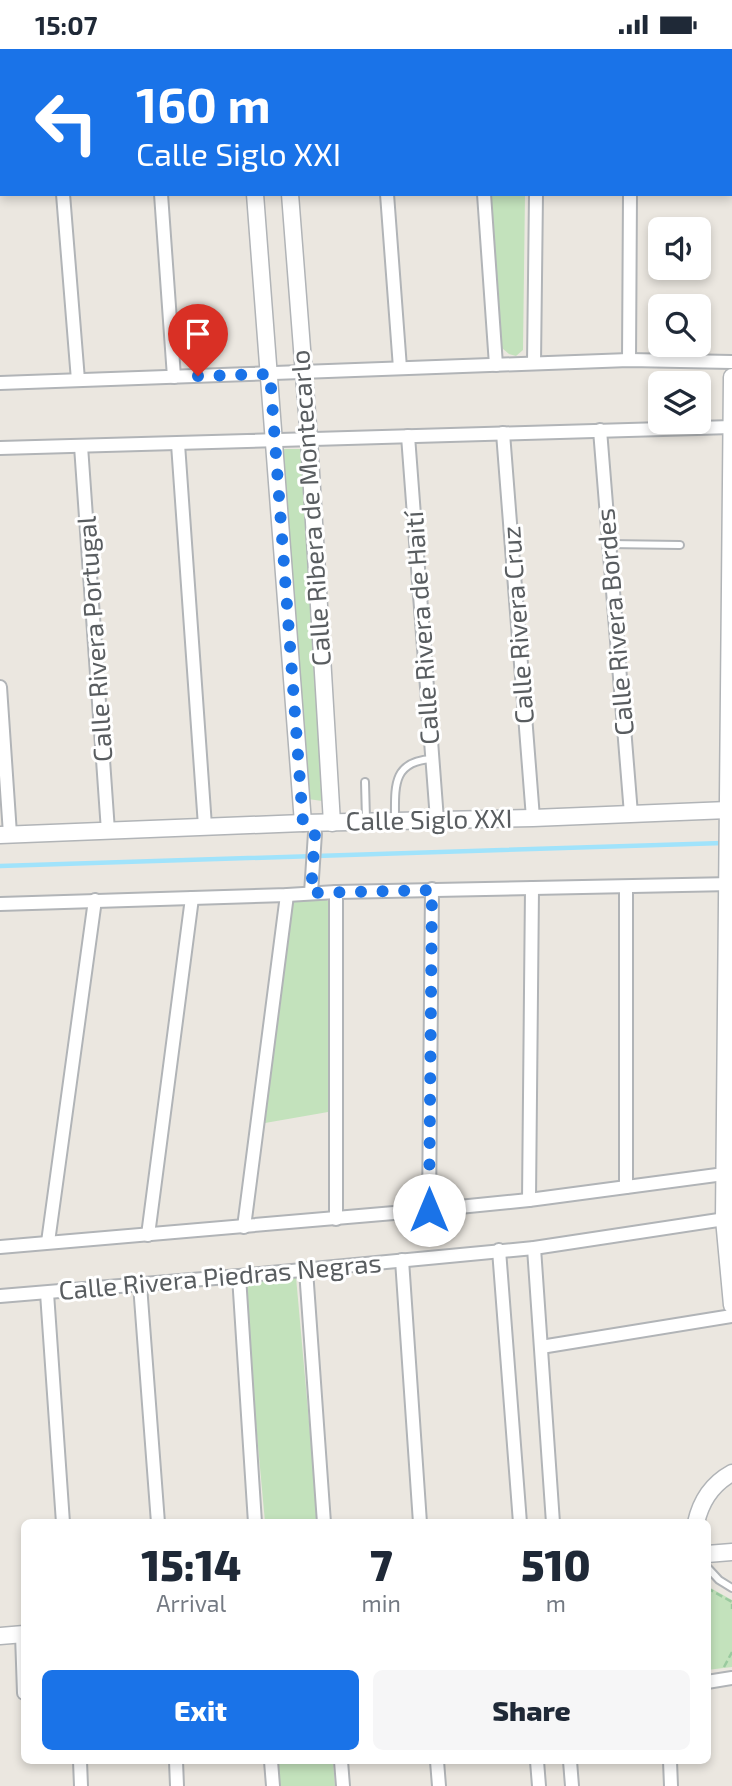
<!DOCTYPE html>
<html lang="en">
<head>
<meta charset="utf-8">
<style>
  body { margin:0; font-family:"Exo 2",sans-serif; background:#f6f6f7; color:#1f2937; height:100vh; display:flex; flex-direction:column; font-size:26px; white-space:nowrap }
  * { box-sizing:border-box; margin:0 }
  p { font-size:23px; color:#747a83 }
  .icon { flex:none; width:38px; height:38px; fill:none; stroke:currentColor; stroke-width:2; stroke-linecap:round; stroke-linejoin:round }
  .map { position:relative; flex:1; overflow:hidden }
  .panel { position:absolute; left:21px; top:1470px; width:690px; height:245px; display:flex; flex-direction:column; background:#fff; border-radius:10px; box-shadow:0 4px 10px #0003 }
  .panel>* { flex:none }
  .hud { position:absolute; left:0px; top:0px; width:733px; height:147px; box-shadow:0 4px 10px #0003; background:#1a73e8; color:#fff; overflow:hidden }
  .tools { position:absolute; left:648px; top:168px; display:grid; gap:14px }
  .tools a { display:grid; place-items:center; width:63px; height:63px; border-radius:10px; background:#fff; box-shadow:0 4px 10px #0003; font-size:35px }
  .pin { position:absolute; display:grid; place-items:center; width:60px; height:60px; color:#fff; margin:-72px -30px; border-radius:50% 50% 50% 0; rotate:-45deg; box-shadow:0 0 7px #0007 }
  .pin .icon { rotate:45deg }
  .me { position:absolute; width:77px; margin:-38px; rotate:0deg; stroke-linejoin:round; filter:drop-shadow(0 0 5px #0008) }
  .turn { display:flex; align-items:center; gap:24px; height:147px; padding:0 21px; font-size:32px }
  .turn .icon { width:91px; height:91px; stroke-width:2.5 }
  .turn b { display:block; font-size:49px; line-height:60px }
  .eta { display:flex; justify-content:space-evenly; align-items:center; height:119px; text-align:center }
  .eta b { font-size:42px; font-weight:800; line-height:49px }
  .button { display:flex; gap:14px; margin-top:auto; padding:14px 21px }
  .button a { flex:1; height:80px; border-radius:10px; background:#1a73e8; color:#fff; font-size:28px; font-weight:800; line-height:80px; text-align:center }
  .button a+a { background:#f6f6f7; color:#1f2937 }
  .status { display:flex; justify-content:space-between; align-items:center; height:49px; padding:0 35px; background:#fff; direction:ltr }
  .status svg { height:19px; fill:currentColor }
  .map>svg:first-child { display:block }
  .green { fill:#c3e2bc }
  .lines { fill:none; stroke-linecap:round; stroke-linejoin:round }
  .stream { stroke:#a0e3fb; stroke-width:4.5 }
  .service-casing { stroke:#b1b4b7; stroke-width:10 }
  .minor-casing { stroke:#b1b4b7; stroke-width:16 }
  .tertiary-casing { stroke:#b1b4b7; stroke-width:19 }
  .path { stroke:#9aca9f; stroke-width:2.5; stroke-dasharray:7 3.5; stroke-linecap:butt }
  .service { stroke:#fff; stroke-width:6 }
  .minor { stroke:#fff; stroke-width:12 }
  .tertiary { stroke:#fff; stroke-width:16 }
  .route { stroke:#1a73e8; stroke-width:12; stroke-dasharray:0 21.6 }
  .labels { text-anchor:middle; stroke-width:6; stroke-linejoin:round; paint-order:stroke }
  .street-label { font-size:26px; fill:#595d60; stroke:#fff }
</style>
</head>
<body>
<div class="status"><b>15:07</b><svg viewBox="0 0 49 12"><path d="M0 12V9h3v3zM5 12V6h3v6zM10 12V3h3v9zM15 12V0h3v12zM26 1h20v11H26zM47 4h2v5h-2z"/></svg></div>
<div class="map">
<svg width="732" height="1737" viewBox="0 0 732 1737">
  <rect width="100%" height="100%" fill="#ebe7e0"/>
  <!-- green -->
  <g class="green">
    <polygon points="491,145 525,145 523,301 516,307 509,305 502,299"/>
    <polygon points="281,400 302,400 322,752 308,750"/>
    <polygon points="325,850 328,852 328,1063 265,1074 292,856 295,851"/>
    <polygon points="296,1228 318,1473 265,1473 243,1233"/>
    <polygon points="707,1537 732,1551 732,1618 707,1621"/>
    <polygon points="277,1712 333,1712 335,1737 279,1737"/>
  </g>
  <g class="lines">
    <!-- stream -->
    <polyline class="stream" points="0,817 723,794"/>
    <!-- service casing -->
    <g class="service-casing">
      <g id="service">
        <polyline points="609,495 680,496"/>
        <polyline points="365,733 366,770"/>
        <path d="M395,770C395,738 392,712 432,710"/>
        <polyline points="707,1518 719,1531 732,1539"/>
      </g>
    </g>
    <!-- minor casing -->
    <g class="minor-casing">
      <g id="minor">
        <polyline points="51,0 51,2"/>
        <polyline points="151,0 151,2"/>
        <polyline points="377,0 377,2"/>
        <polyline points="474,0 474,2"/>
        <polyline points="537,2 537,0"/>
        <polyline points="63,145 78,331"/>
        <polyline points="161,145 174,328"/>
        <polyline points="387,145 400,319"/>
        <polyline points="484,145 496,316"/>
        <polyline points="629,311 630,145"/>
        <polyline points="534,314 536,145"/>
        <polyline points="0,334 629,311 732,313"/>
        <polyline points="600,381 631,765"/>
        <polyline points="503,384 533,769"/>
        <polyline points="408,387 437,771"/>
        <polyline points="178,395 205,777"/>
        <polyline points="81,397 108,782"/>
        <polyline points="0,399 732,378"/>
        <polyline points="0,638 10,785"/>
        <polyline points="336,843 336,1170"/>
        <polyline points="311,844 315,784"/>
        <polyline points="0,855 287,846 336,843 732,835"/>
        <polyline points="626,1138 626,838"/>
        <polyline points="529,1151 532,839"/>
        <polyline points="429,1161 432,840"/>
        <polyline points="244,1178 287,846"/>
        <polyline points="148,1186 192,849"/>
        <polyline points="48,1193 95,851"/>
        <polyline points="0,1198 429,1161 529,1151 732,1124"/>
        <polyline points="534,1199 553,1474"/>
        <polyline points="499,1201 520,1474"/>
        <polyline points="402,1211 420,1474"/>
        <polyline points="306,1221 324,1474"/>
        <polyline points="239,1227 255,1474"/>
        <polyline points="140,1236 158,1474"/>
        <polyline points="47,1244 63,1474"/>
        <polyline points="0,1247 239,1227 534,1199 732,1169"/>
        <polyline points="541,1298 732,1267"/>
        <polyline points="22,1585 24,1644"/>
        <polyline points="707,1633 732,1629"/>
        <polyline points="80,1712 81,1737"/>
        <polyline points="176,1712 177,1737"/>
        <polyline points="271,1712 273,1737"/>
        <polyline points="341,1712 343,1737"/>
        <polyline points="437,1712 439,1737"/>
        <polyline points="537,1712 539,1737"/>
        <polyline points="570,1712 572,1737"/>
        <polyline points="670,1712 671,1737"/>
      </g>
    </g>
    <!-- tertiary casing -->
    <g class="tertiary-casing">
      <g id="tertiary">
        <polyline points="244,0 244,2"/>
        <polyline points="279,0 279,2"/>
        <polyline points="255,145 303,774"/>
        <polyline points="290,145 309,390 332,774"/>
        <polyline points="732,328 724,1170 732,1256"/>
        <polyline points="0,786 303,774 533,769 728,761"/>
        <path d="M696,1474C701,1451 712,1435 732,1424"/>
        <polyline points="707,1505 732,1503"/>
        <polyline points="0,1587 24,1585"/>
      </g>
    </g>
    <!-- path -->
    <g class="path">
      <polyline points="707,1539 732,1553"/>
      <polyline points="732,1555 732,1560"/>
      <polyline points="724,1618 732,1603"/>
    </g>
    <!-- service -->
    <use href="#service" class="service"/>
    <!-- minor -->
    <use href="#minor" class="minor"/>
    <!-- tertiary -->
    <use href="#tertiary" class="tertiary"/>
  </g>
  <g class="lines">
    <!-- route -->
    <polyline class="route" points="198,327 270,325 303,774 315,784 311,844 432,841 429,1161"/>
  </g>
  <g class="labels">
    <!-- street labels -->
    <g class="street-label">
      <text transform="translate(311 459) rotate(-94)" y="9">Calle Ribera de Montecarlo</text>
      <text transform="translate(615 573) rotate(-95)" y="9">Calle Rivera Bordes</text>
      <text transform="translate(518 576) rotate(-94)" y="9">Calle Rivera Cruz</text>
      <text transform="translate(422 579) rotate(-94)" y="9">Calle Rivera de Haití</text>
      <text transform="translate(95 590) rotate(-94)" y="9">Calle Rivera Portugal</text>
      <text transform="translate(429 771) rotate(-1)" y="9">Calle Siglo XXI</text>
      <text transform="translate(220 1228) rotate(-5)" y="9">Calle Rivera Piedras Negras</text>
    </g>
  </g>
</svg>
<div class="tools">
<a><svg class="icon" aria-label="sound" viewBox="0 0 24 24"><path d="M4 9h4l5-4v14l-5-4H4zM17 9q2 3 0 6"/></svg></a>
<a><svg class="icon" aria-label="search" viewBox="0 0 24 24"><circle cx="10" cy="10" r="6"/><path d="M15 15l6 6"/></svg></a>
<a><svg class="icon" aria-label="layers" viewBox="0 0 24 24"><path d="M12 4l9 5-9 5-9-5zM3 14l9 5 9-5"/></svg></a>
</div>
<div class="pin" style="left:198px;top:327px;background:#d93025"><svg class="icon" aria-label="arrive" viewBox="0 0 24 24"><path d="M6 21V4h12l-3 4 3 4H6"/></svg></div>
<svg class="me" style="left:429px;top:1161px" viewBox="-20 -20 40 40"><circle r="19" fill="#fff"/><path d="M0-13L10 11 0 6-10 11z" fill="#1a73e8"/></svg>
<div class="hud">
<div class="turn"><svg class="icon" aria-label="left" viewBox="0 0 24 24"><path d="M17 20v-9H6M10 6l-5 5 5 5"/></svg><div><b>160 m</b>Calle Siglo XXI</div></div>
</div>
<section class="panel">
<div class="eta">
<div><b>15:14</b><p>Arrival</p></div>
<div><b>7</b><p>min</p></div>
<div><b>510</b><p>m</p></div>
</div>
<div class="button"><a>Exit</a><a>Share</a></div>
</section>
</div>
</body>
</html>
